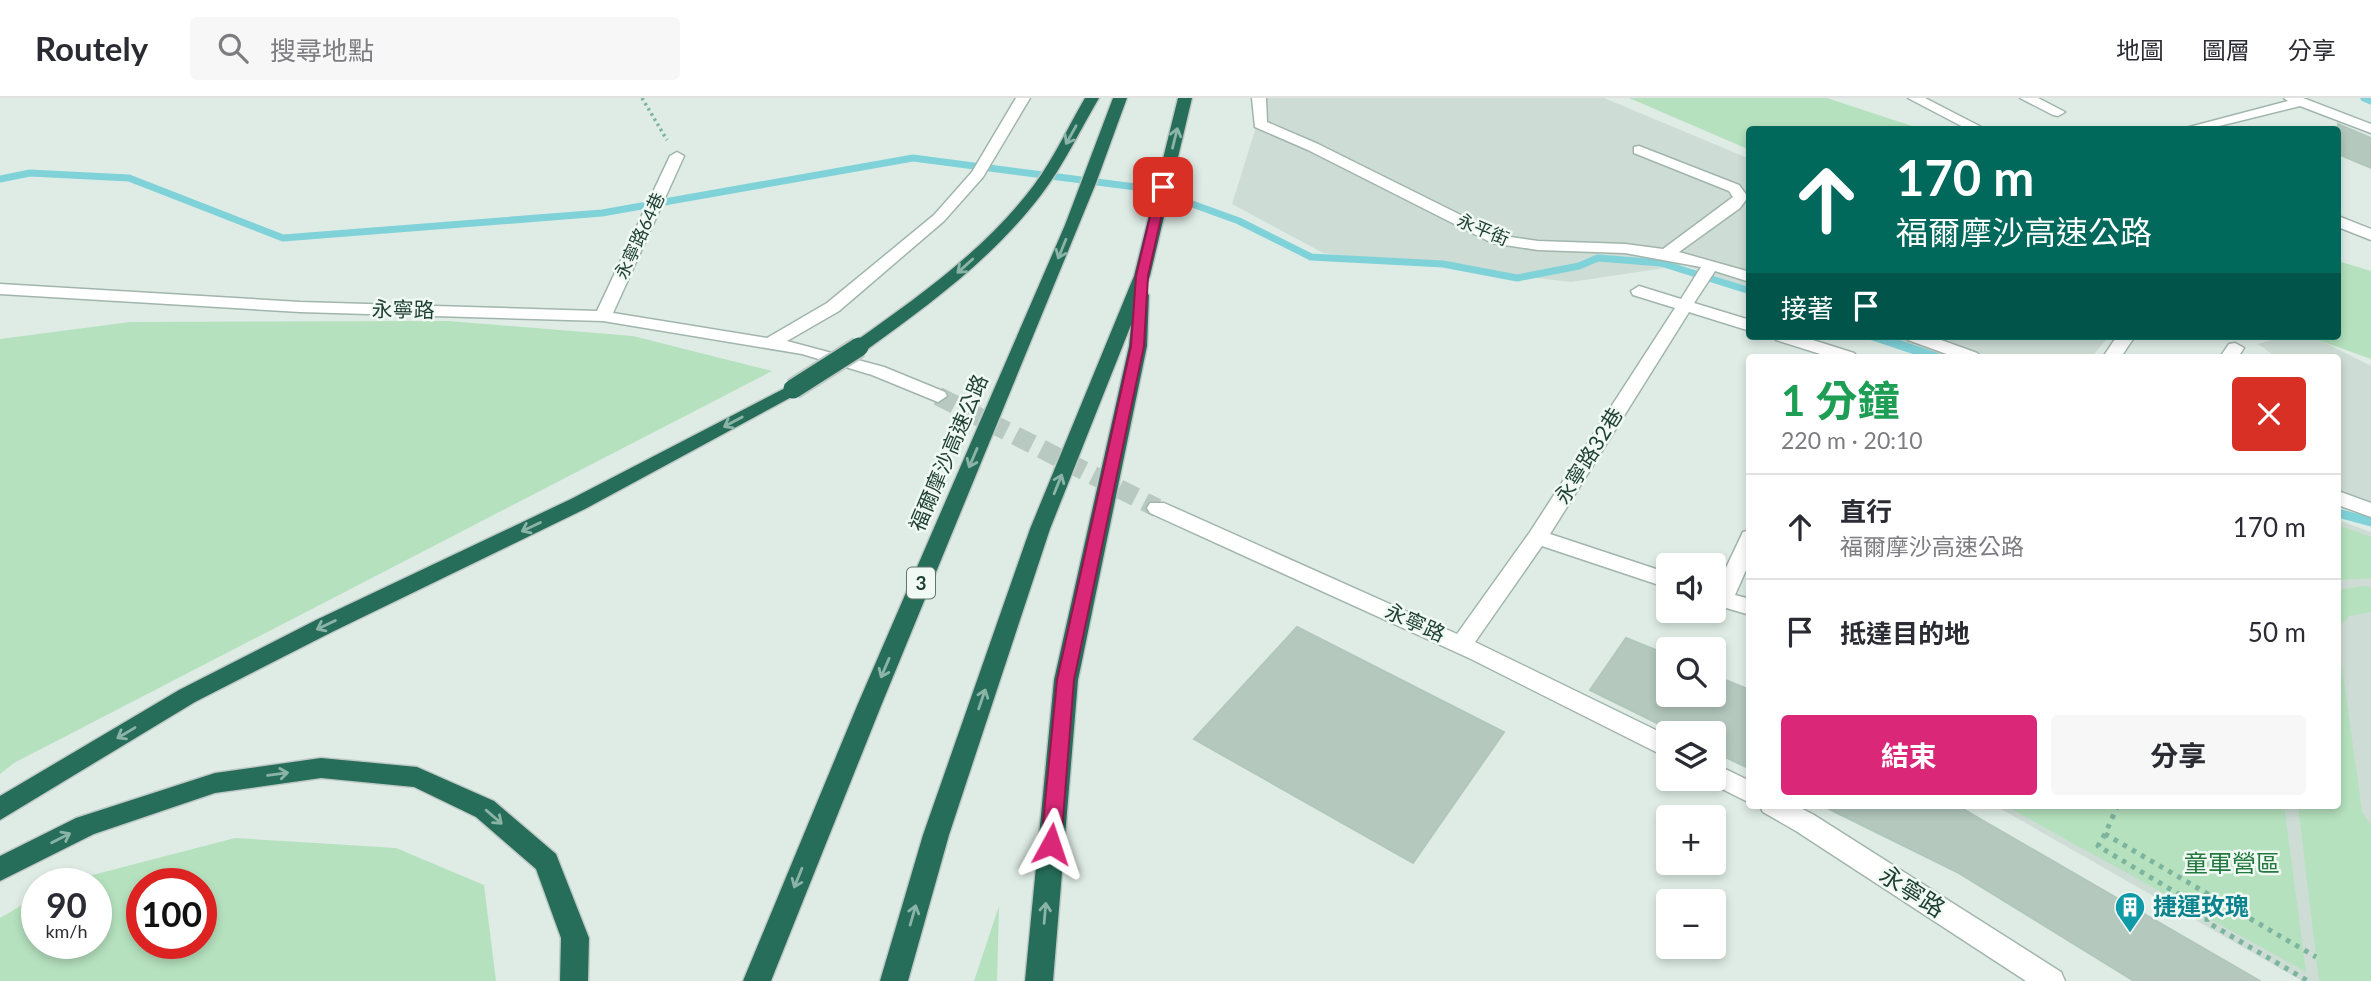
<!DOCTYPE html>
<html lang="zh-TW">
<head>
<meta charset="utf-8">
<style>
  body { margin:0; font-family:Lato,"Noto Sans TC",sans-serif; background:#f7f7f7; color:#2b2b33; height:100vh; display:flex; flex-direction:column; font-size:26px; white-space:nowrap }
  * { box-sizing:border-box; margin:0 }
  p { font-size:23px; color:#7c7c81 }
  .icon { flex:none; width:38px; height:38px; fill:none; stroke:currentColor; stroke-width:2; stroke-linecap:round; stroke-linejoin:round }
  .map { position:relative; flex:1; overflow:hidden }
  .details { position:absolute; left:1746px; top:256px; width:595px; height:455px; display:flex; flex-direction:column; background:#fff; border-radius:7px; box-shadow:0 4px 10px #0003 }
  .details>* { flex:none }
  .top-card { position:absolute; left:1746px; top:28px; width:595px; height:214px; border-radius:7px; box-shadow:0 4px 10px #0003; background:#00695c; color:#fff; overflow:hidden }
  .tools { position:absolute; left:1656px; top:455px; display:grid; gap:14px }
  .tools a { display:grid; place-items:center; width:70px; height:70px; border-radius:7px; background:#fff; box-shadow:0 4px 10px #0003; font-size:35px }
  .speed { position:absolute; left:21px; top:770px; display:flex; gap:14px; font-size:35px; font-weight:700; text-align:center }
  .speed>* { display:grid; place-content:center; width:91px; height:91px; border-radius:50%; background:#fff; box-shadow:0 4px 10px #0003; line-height:1 }
  .speed small { font-size:18px; font-weight:400 }
  .speed .limit { border:10px solid #d22; background:#fff; color:#111 }
  .pin { position:absolute; display:grid; place-items:center; width:60px; height:60px; color:#fff; margin:-30px; border-radius:14px; box-shadow:0 4px 10px #0006 }
  .me { position:absolute; width:77px; margin:-38px; rotate:5deg; stroke-linejoin:round; filter:drop-shadow(0 0 5px #0008) }
  .turn { display:flex; align-items:center; gap:24px; height:147px; padding:0 35px; font-size:32px }
  .turn .icon { width:91px; height:91px; stroke-width:2.5 }
  .turn b { display:block; font-size:49px; line-height:60px }
  .then { display:flex; align-items:center; height:66px; padding:0 35px; background:#0003; gap:14px; font-size:26px }
  .round { display:grid; place-items:center; flex:none; width:74px; height:74px; border-radius:7px; background:#f7f7f7 }
  .summary { display:flex; align-items:center; justify-content:space-between; height:119px; padding:0 35px }
  h1 { font-size:42px; font-weight:700; line-height:52px; color:#1e9e55 }
  .action { display:flex; gap:14px; margin-top:auto; padding:14px 35px }
  .action a { flex:1; height:80px; border-radius:7px; background:#db2777; color:#fff; font-size:28px; font-weight:700; line-height:80px; text-align:center }
  .action a+a { background:#f7f7f7; color:#2b2b33 }
  ul { padding:0; list-style:none }
  li { display:flex; align-items:center; gap:21px; height:105px; padding:0 35px; border-top:2px solid #e1e1e2 }
  li div { flex:1 }
  li b { display:block; font-size:26px }
  li em { font-style:normal }
  header { display:flex; align-items:center; gap:42px; box-sizing:border-box; height:98px; padding:0 35px; background:#fff; border-bottom:2px solid #e1e1e2 }
  header strong { font-size:33px }
  nav { display:flex; gap:38px; margin-inline-start:auto; font-size:24px }
  .search { width:490px; height:63px; background:#f7f7f7; display:flex; align-items:center; gap:18px; box-sizing:border-box; padding:0 24px; border-radius:7px; color:#7c7c81; font-size:26px }
  .map>svg:first-child { display:block }
  .built { fill:#cddcd4 }
  .green { fill:#b5e1be; fill-rule:evenodd }
  .lines { fill:none; stroke-linecap:round; stroke-linejoin:round }
  .stream-far1 { stroke:#80d2d9; stroke-width:7 }
  .stream { stroke:#80d2d9; stroke-width:9 }
  .building { fill:#b4c8be; stroke:#b1c7bc; stroke-width:2 }
  .minor-tunnel { stroke:#b8c9c2; stroke-width:19; stroke-dasharray:19 10; stroke-linecap:butt }
  .minor-casing { stroke:#a1b5ad; stroke-width:3 }
  .highway-casing { stroke:#c0c9c6; stroke-width:3 }
  .path-far1 { stroke:#7cb49e; stroke-width:3.5; stroke-dasharray:2.5 3.5; stroke-linecap:butt }
  .path { stroke:#7cb49e; stroke-width:5; stroke-dasharray:4.5 6; stroke-linecap:butt }
  .minor { fill:#fff; fill-rule:evenodd }
  .highway { fill:#266e5a; fill-rule:evenodd }
  .highway-bridge-casing { stroke:#c0c9c6; stroke-width:23; stroke-linecap:butt }
  .highway-bridge { stroke:#266e5a; stroke-width:19 }
  .oneway { stroke:#8bb4a7 }
  .route { fill:#db2777; stroke:#8e194d; stroke-width:2 }
  .labels { text-anchor:middle; stroke-width:5; stroke-linejoin:round; paint-order:stroke }
  .far-street-label { font-size:18px; fill:#1e3f33; stroke:#f0f9f4 }
  .shield { fill:#f0f9f4; stroke:#5d776d; stroke-width:2 }
  .shield-label { font-size:19px; font-weight:bold; fill:#1e3f33 }
  .street-label { font-size:21px; fill:#1e3f33; stroke:#f0f9f4 }
  .near-park-label { font-size:24px; fill:#237a3e; stroke:#f0f9f4 }
  .near-street-label { font-size:24px; fill:#1e3f33; stroke:#f0f9f4 }
  .near-culture-label { font-size:24px; font-weight:bold; fill:#0d838f; stroke:#f0f9f4; text-anchor:start }
</style>
</head>
<body>
<header>
<strong>Routely</strong>
<div class="search"><svg class="icon" aria-label="search" viewBox="0 0 24 24"><circle cx="10" cy="10" r="6"/><path d="M15 15l6 6"/></svg>搜尋地點</div>
<nav><a>地圖</a><a>圖層</a><a>分享</a></nav>
</header>
<div class="map">
<svg width="2371" height="883" viewBox="0 0 2371 883">
  <rect width="100%" height="100%" fill="#dfece6"/>
  <!-- built -->
  <g class="built">
    <polygon points="1265,0 1604,0 1750,61 1750,191 1684,167 1571,184 1323,155 1232,106"/>
    <polygon points="1882,238 2109,238 2092,259 1941,259"/>
    <polygon points="2285,238 2312,238 2371,268 2371,420 2338,408 2338,259 2276,259 2258,246"/>
    <polygon points="2338,422 2371,434 2371,883 2302,883 1994,707 2338,707"/>
  </g>
  <!-- green -->
  <g class="green">
    <polygon points="1629,0 1827,0 1921,31 1750,32 1750,52"/>
    <polygon points="2338,163 2371,173 2371,261 2307,238 2338,238"/>
    <polygon points="448,223 633,238 772,273 14,665 0,676 0,241 130,224"/>
    <polygon points="2338,427 2371,439 2371,480 2338,482"/>
    <polygon points="2362,488 2371,489 2371,514 2349,518 2338,531 2338,492"/>
    <polygon points="2338,539 2362,714 2371,727 2371,883 2319,883 2298,707 2338,707"/>
    <polygon points="2004,707 2284,707 2306,874"/>
    <path d="M235,740L396,750L484,787L496,883H0V820L37,798V845H96V786H58ZM142,786H201V845H142Z"/>
    <polygon points="999,808 997,883 974,883"/>
  </g>
  <g class="lines">
    <!-- stream-far1 -->
    <g class="stream-far1">
      <polyline points="2364,0 2371,3"/>
      <polyline points="0,81 30,75 129,80 283,140 602,115 913,60 1151,91 1239,123 1311,159 1443,166 1517,180 1579,168 1598,160 1661,165 1750,193"/>
    </g>
    <!-- stream -->
    <g class="stream">
      <polyline points="1873,238 1936,259"/>
      <polyline points="2338,415 2371,424"/>
    </g>
  </g>
  <!-- building -->
  <g class="building">
    <polygon points="2338,26 2371,40 2371,70 2338,56"/>
    <polygon points="1297,529 1504,634 1413,765 1194,641"/>
    <polygon points="1626,540 1668,557 1668,597 1713,597 1713,577 1750,592 1750,671 1713,653 1713,635 1677,635 1590,592"/>
    <polygon points="1821,707 1956,707 2260,883 2134,883 1957,774"/>
  </g>
  <g class="lines">
    <!-- minor-tunnel -->
    <polyline class="minor-tunnel" points="938,298 1157,410"/>
    <!-- minor casing -->
    <g class="minor-casing">
      <g id="minor">
        <polygon points="1016,0 1030,0 983,79 944,123 839,213 787,243 884,269 945,294 947,298 938,304 872,277 802,256 603,223 300,214 0,196 0,186 300,204 597,213 670,58 677,54 684,58 613,215 767,240 827,205 934,117 972,74"/>
        <polygon points="1252,0 1266,0 1267,24 1318,46 1503,138 1538,143 1625,146 1663,151 1733,99 1729,93 1634,55 1634,49 1639,48 1739,87 1748,99 1740,110 1679,154 1750,174 1750,184 1715,173 1694,205 1750,222 1750,233 1689,214 1550,436 1668,475 1668,490 1542,448 1475,544 1668,638 1668,660 1471,561 1150,415 1147,410 1150,405 1164,405 1457,536 1530,434 1675,210 1633,197 1631,193 1639,188 1681,201 1701,169 1625,155 1538,152 1492,145 1308,52 1255,29"/>
        <polygon points="1908,0 1925,0 1987,32 1969,32"/>
        <polygon points="2020,0 2038,0 2065,14 2058,18 2053,17"/>
        <polygon points="2284,0 2303,0 2371,26 2371,35 2300,8 2203,32 2178,32 2288,3"/>
        <polygon points="2338,118 2371,131 2371,142 2338,129"/>
        <polygon points="1773,238 1800,238 1854,255 1857,259 1830,259 1776,242"/>
        <polygon points="1905,238 1930,238 1977,255 1980,259 1955,259 1908,242"/>
        <polygon points="2117,238 2135,238 2121,259 2103,259"/>
        <polygon points="2235,245 2244,250 2238,259 2220,259 2229,246"/>
        <polygon points="2338,393 2371,405 2371,419 2338,407"/>
        <polygon points="1750,432 1750,463 1735,497 1750,501 1750,517 1713,506 1713,490 1716,491 1743,434"/>
        <polygon points="1713,665 1750,683 1750,705 1704,682 1713,681"/>
        <polygon points="1759,707 1795,707 1814,717 2061,874 2065,883 2026,883 1796,733 1763,714"/>
      </g>
    </g>
    <!-- highway casing -->
    <g class="highway-casing">
      <g id="highway">
        <path d="M1085,0H1099C1080,32 1064,67 1041,97C993,160 929,207 865,253H853L850,249L853,245C918,199 985,152 1034,87C1054,60 1068,29 1085,0Z"/>
        <polygon points="1113,0 1127,0 1096,85 881,608 771,883 743,883 857,608 1065,127"/>
        <polygon points="1178,0 1192,0 1150,178 1144,193 1149,197 1147,248 1078,582 1053,883 1025,883 1054,582 1129,248 1131,227 1050,431 949,737 908,883 880,883 923,737 1030,431 1134,178"/>
        <polygon points="793,286 802,291 799,295 585,411 332,534 195,604 0,722 0,698 179,592 316,522 571,401"/>
        <polygon points="321,660 417,669 494,703 556,756 589,840 588,883 560,883 561,840 536,771 476,719 414,689 321,680 215,695 94,736 0,783 0,758 76,720 215,675"/>
      </g>
    </g>
    <!-- path-far1 -->
    <polyline class="path-far1" points="642,0 667,42"/>
    <!-- path -->
    <g class="path">
      <polyline points="2118,707 2105,736 2316,859"/>
      <polyline points="2105,736 2098,748 2207,813 2207,824 2308,883"/>
    </g>
    <!-- minor -->
    <use href="#minor" class="minor"/>
    <!-- highway -->
    <use href="#highway" class="highway"/>
    <!-- highway-bridge casing -->
    <g class="highway-bridge-casing">
      <polyline id="highway-bridge" points="793,291 859,249"/>
    </g>
    <!-- highway-bridge -->
    <use href="#highway-bridge" class="highway-bridge"/>
  </g>
  <!-- one-way arrows -->
  <defs><path id="oneway-shaft" d="M-6 0H5M1.5-3L5.5 0L1.5 3" fill="none" stroke-width="1.6" stroke-linecap="round" stroke-linejoin="round" transform="scale(1.75)"/></defs>
  <g class="oneway">
    <use href="#oneway-shaft" transform="translate(1071 37) rotate(119)"/>
    <use href="#oneway-shaft" transform="translate(1175 40) rotate(-76)"/>
    <use href="#oneway-shaft" transform="translate(1062 151) rotate(112)"/>
    <use href="#oneway-shaft" transform="translate(965 168) rotate(138)"/>
    <use href="#oneway-shaft" transform="translate(733 324) rotate(152)"/>
    <use href="#oneway-shaft" transform="translate(973 360) rotate(113)"/>
    <use href="#oneway-shaft" transform="translate(1058 386) rotate(-68)"/>
    <use href="#oneway-shaft" transform="translate(531 429) rotate(154)"/>
    <use href="#oneway-shaft" transform="translate(326 527) rotate(154)"/>
    <use href="#oneway-shaft" transform="translate(885 570) rotate(113)"/>
    <use href="#oneway-shaft" transform="translate(982 601) rotate(-71)"/>
    <use href="#oneway-shaft" transform="translate(126 635) rotate(149)"/>
    <use href="#oneway-shaft" transform="translate(278 676) rotate(-8)"/>
    <use href="#oneway-shaft" transform="translate(494 719) rotate(41)"/>
    <use href="#oneway-shaft" transform="translate(61 740) rotate(-27)"/>
    <use href="#oneway-shaft" transform="translate(798 780) rotate(112)"/>
    <use href="#oneway-shaft" transform="translate(1045 815) rotate(-85)"/>
    <use href="#oneway-shaft" transform="translate(913 817) rotate(-74)"/>
  </g>
  <!-- route -->
  <polygon class="route" points="1163,86 1168,89 1148,178 1144,248 1074,582 1061,746 1058,752 1051,755 1044,752 1041,746 1057,582 1131,248 1136,178 1157,89"/>
  <!-- icons -->
  <defs>
    <g id="building-pin" transform="scale(1.575)"><path d="M0 17L-7.5 6A9.5 9.5 0 1 1 7.5 6Z" fill="#0f9aa8" stroke="#f0f9f4"/><path d="M-4-6H4V6H1V3H-1V6H-4ZM-2.5-4.3h1.7v1.8h-1.7ZM.8-4.3h1.7v1.8H.8ZM-2.5-1h1.7V.8h-1.7ZM.8-1h1.7V.8H.8Z" fill="#fff"/></g>
  </defs>
  <g fill-rule="evenodd">
    <use href="#building-pin" x="2130" y="809"/>
  </g>
  <g class="labels">
    <!-- far-street labels -->
    <g class="far-street-label">
      <text transform="translate(1483 132) rotate(23)" y="6">永平街</text>
      <text transform="translate(640 138) rotate(-65)" y="6">永寧路64巷</text>
    </g>
    <!-- shield labels -->
    <rect class="shield" x="907" y="469.5" width="28" height="31" rx="5"/>
    <g class="shield-label">
      <text x="921" y="492">3</text>
    </g>
    <!-- street labels -->
    <g class="street-label">
      <text transform="translate(403 212) rotate(1)" y="7">永寧路</text>
      <text transform="translate(949 355) rotate(-67)" y="7">福爾摩沙高速公路</text>
      <text transform="translate(1589 358) rotate(-58)" y="7">永寧路32巷</text>
      <text transform="translate(1415 525) rotate(24)" y="7">永寧路</text>
    </g>
    <!-- near-park labels -->
    <g class="near-park-label">
      <text x="2232" y="774">童軍營區</text>
    </g>
    <!-- near-street labels -->
    <g class="near-street-label">
      <text transform="translate(1912 794) rotate(33)" y="8">永寧路</text>
    </g>
    <!-- near-culture labels -->
    <g class="near-culture-label">
      <text x="2153" y="817">捷運玫瑰</text>
    </g>
  </g>
</svg>
<div class="tools">
<a><svg class="icon" aria-label="sound" viewBox="0 0 24 24"><path d="M4 9h4l5-4v14l-5-4H4zM17 9q2 3 0 6"/></svg></a>
<a><svg class="icon" aria-label="search" viewBox="0 0 24 24"><circle cx="10" cy="10" r="6"/><path d="M15 15l6 6"/></svg></a>
<a><svg class="icon" aria-label="layers" viewBox="0 0 24 24"><path d="M12 4l9 5-9 5-9-5zM3 14l9 5 9-5"/></svg></a>
<a>+</a>
<a>−</a>
</div>
<div class="speed"><div>90<small>km/h</small></div><div class="limit">100</div></div>
<div class="pin" style="left:1163px;top:89px;background:#d93025"><svg class="icon" aria-label="arrive" viewBox="0 0 24 24"><path d="M6 21V4h12l-3 4 3 4H6"/></svg></div>
<svg class="me" style="left:1051px;top:746px" viewBox="-20 -20 40 40"><path d="M0-17L14 15 0 8-14 15z" fill="#db2777" stroke="#fff" stroke-width="4"/></svg>
<div class="top-card">
<div class="turn"><svg class="icon" aria-label="ahead" viewBox="0 0 24 24"><path d="M12 20V5M6 11l6-6 6 6"/></svg><div><b>170 m</b>福爾摩沙高速公路</div></div>
<div class="then">接著<svg class="icon" aria-label="arrive" viewBox="0 0 24 24"><path d="M6 21V4h12l-3 4 3 4H6"/></svg></div>
</div>
<section class="details">
<div class="summary"><div><h1>1 分鐘</h1><p>220 m · 20:10</p></div><a class="round" style="background:#d93025;color:#fff"><svg class="icon" aria-label="close" viewBox="0 0 24 24"><path d="M6 6l12 12M18 6L6 18"/></svg></a></div>
<ul>
<li><svg class="icon" aria-label="ahead" viewBox="0 0 24 24"><path d="M12 20V5M6 11l6-6 6 6"/></svg><div><b>直行</b><p>福爾摩沙高速公路</p></div><em>170 m</em></li>
<li><svg class="icon" aria-label="arrive" viewBox="0 0 24 24"><path d="M6 21V4h12l-3 4 3 4H6"/></svg><div><b>抵達目的地</b></div><em>50 m</em></li>
</ul>
<div class="action"><a>結束</a><a>分享</a></div>
</section>
</div>
</body>
</html>
